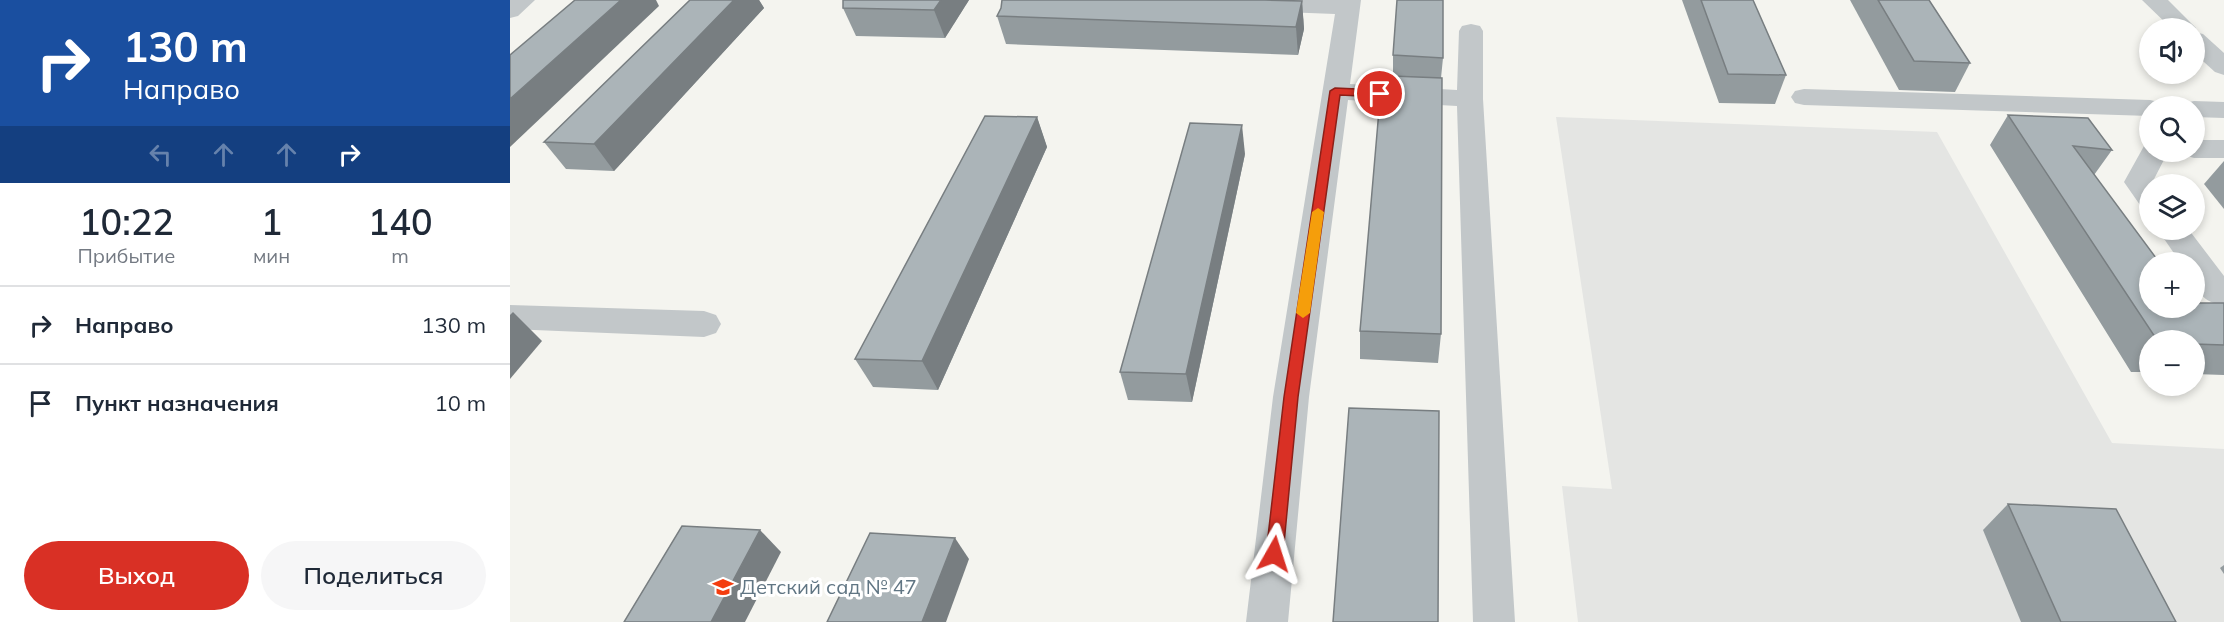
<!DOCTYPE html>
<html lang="ru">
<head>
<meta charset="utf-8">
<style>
  body { margin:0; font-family:Mulish,sans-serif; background:#f6f6f7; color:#1f2937; height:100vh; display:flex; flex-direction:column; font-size:22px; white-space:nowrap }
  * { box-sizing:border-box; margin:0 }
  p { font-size:20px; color:#747a83 }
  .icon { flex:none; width:33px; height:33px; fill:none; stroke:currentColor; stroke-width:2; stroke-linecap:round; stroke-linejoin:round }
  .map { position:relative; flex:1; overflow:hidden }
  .drawer { display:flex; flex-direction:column; background:#fff; width:510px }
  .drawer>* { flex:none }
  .guide { background:#1a4fa0; color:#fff; overflow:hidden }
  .buttons { position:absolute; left:1629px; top:18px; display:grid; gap:12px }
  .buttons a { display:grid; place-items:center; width:66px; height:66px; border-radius:50%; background:#fff; box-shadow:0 3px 9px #0003; font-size:30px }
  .pin { position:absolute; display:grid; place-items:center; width:51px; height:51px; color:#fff; margin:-26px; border:3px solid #fff; border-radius:50%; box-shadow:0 2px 6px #0007 }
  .me { position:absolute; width:66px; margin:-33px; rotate:6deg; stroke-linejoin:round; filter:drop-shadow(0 0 4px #0008) }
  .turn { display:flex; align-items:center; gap:21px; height:126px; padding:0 24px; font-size:27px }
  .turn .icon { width:78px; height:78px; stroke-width:2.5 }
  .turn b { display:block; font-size:42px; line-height:51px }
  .lanes { display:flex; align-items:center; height:57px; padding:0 24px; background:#0003; justify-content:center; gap:30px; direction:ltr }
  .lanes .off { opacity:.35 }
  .eta { display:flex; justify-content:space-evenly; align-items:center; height:102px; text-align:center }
  .eta b { font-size:36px; font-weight:600; line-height:42px }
  .primary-button { display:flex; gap:12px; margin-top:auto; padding:12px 24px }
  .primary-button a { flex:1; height:69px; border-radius:36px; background:#d93025; color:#fff; font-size:24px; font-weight:600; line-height:69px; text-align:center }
  .primary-button a+a { background:#f6f6f7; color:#1f2937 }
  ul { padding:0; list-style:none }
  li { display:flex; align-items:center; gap:18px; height:78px; padding:0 24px; border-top:2px solid #e0e1e3 }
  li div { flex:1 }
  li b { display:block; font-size:22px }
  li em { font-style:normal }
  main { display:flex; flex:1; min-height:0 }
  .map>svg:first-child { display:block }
  .built { fill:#e4e5e3 }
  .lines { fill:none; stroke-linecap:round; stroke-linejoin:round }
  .minor { fill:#c2c7c9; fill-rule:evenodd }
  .wall { fill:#939b9e }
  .shaded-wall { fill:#787e81 }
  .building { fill:#abb4b8; stroke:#787e81; stroke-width:1.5 }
  .route { fill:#d93025; stroke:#8d1f18; stroke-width:1.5 }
  .slow { fill:#f59e0b }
  .labels { text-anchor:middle; stroke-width:6; stroke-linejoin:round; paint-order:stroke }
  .near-poi-label { font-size:20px; fill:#607583; stroke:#fff; text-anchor:start }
</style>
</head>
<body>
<main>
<section class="drawer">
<div class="guide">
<div class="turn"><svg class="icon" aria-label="right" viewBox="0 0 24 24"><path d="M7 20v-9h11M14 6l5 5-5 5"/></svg><div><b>130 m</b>Направо</div></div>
<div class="lanes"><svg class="icon off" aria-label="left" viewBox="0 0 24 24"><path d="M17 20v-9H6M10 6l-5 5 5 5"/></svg><svg class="icon off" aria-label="ahead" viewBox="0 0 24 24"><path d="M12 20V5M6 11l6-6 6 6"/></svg><svg class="icon off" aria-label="ahead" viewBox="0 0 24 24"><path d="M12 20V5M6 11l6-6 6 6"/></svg><svg class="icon" aria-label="right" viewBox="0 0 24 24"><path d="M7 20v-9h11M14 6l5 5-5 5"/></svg></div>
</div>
<div class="eta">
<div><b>10:22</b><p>Прибытие</p></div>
<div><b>1</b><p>мин</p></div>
<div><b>140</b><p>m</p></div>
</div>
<ul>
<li><svg class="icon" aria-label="right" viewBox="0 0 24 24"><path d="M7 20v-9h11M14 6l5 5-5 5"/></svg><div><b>Направо</b></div><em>130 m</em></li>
<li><svg class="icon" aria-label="arrive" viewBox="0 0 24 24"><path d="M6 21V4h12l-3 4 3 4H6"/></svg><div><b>Пункт назначения</b></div><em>10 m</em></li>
</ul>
<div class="primary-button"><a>Выход</a><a>Поделиться</a></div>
</section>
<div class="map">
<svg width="1714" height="622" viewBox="0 0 1714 622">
  <rect width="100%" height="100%" fill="#f4f4ef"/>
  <!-- built -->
  <polygon class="built" points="1046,117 1427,132 1602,443 1714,449 1714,622 1068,622 1052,486 1102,489"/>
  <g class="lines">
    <!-- minor -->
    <g class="minor">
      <polygon points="0,0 25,0 8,16 0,18"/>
      <polygon points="738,0 851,0 840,84 947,90 949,31 952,26 961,24 970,26 973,31 973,99 1005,622 963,622 947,106 838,100 799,397 778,622 736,622 763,397 825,14 747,11 739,9 735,4"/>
      <polygon points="1632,0 1658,0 1686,28 1684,30 1661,28"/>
      <polygon points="1684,32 1693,34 1714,53 1714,75 1705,72 1684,53"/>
      <polygon points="1294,89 1640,100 1649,102 1652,106 1640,106 1640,116 1294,105 1285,103 1281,97 1285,91"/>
      <polygon points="1684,101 1714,102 1714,118 1684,117 1684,106 1672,106 1675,103"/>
      <polygon points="1684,140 1714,140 1714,158 1684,158 1674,155 1672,152 1684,152"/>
      <polygon points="1640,144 1640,152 1658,152 1643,181 1645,184 1640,184 1640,208 1630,205 1614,182 1634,146"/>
      <path d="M1648,230H1679L1714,276V303C1702,307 1688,295 1684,283C1683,277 1684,268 1684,262H1670Z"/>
      <polygon points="0,305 194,311 206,315 211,324 206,333 194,337 0,329"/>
    </g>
  </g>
  <!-- wall -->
  <g class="wall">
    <polygon points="180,0 249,0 254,8 104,171 56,169 34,142"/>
    <polygon points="459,0 435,38 346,36 333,8"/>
    <polygon points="1172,0 1243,0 1276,75 1265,104 1209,103"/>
    <polygon points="1340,0 1419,0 1460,63 1445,92 1389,90"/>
    <polygon points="792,1 794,29 788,55 496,44 487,16"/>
    <polygon points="883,55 933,58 931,78 931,334 928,363 850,359 850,331 883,76"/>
    <polygon points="1498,115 1602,150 1584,175 1640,308 1714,303 1714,375 1684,374 1684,340 1640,340 1640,372 1621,372 1480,145"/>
    <polygon points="527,117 537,147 428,390 363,387 345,359"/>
    <polygon points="735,154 682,402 618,400 610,372"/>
    <polygon points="1714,161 1714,209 1694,184"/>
    <polygon points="1498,504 1666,622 1511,622 1473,530"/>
    <polygon points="1714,565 1714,574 1710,568"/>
  </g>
  <!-- shaded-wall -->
  <g class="shaded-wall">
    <polygon points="111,0 146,0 149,6 0,147 0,99"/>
    <polygon points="224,0 249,0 254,8 104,171 84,144"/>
    <polygon points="431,0 459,0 435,38 424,10"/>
    <polygon points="792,1 794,29 788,55 786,27"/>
    <polygon points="527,117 537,147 428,390 412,361"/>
    <polygon points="732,125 735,154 682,402 676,374"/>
    <polygon points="3,312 32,341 0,379 0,315"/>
    <polygon points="250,530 271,552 235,622 201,622"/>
    <polygon points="445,538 459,559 436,622 412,622"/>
  </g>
  <!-- building -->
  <g class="building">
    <polygon points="65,0 111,0 0,99 0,55"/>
    <polygon points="180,0 224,0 84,144 34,142"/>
    <polygon points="333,0 431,0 424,10 333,8"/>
    <polygon points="492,0 755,0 792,1 786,27 487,16 491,8"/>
    <polygon points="887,0 933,0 933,58 883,55"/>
    <polygon points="1191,0 1243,0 1276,75 1218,74"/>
    <polygon points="1368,0 1419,0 1460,63 1404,61"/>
    <polygon points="882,76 932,78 931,334 850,331 871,87 881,87"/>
    <polygon points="1498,115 1578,118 1602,150 1563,146 1649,262 1640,262 1640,308 1684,308 1684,303 1714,303 1714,345 1684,344 1684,340 1647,340"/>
    <polygon points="475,116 527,117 412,361 345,359"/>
    <polygon points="680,123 732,125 676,374 610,372"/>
    <polygon points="839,408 929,411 928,622 823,622"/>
    <polygon points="1498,504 1606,509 1666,622 1551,622"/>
    <polygon points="172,526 250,530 201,622 114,622"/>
    <polygon points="360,533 445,538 412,622 317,622"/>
  </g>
  <!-- route -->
  <polygon class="route" points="825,88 870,90 876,94 870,97 830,95 788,397 773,554 770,560 764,562 758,560 756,554 774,397 820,91"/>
  <!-- slow -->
  <polygon class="slow" points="808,208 814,212 800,313 793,318 786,313 802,212"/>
  <!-- icons -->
  <defs>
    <g id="school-bare" transform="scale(1.62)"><path d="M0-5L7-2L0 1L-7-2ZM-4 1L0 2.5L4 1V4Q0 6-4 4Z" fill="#f43d0f" stroke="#fff" stroke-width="2.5" paint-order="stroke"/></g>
  </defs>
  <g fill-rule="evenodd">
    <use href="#school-bare" x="213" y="587"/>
  </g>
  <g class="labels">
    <!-- near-poi labels -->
    <g class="near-poi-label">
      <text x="230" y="594">Детский сад № 47</text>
    </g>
  </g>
</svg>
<div class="buttons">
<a><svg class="icon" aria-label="sound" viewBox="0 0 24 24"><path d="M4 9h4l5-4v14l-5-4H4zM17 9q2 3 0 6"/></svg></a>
<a><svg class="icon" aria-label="search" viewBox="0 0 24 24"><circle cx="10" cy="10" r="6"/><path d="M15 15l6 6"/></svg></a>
<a><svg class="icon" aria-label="layers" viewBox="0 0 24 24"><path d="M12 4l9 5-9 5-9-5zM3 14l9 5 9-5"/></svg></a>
<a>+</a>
<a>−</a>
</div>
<div class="pin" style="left:870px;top:94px;background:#d93025"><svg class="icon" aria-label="arrive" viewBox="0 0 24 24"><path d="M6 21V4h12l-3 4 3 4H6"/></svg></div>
<svg class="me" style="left:764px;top:554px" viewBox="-20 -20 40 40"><path d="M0-17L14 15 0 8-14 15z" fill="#d93025" stroke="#fff" stroke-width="4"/></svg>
</div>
</main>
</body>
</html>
